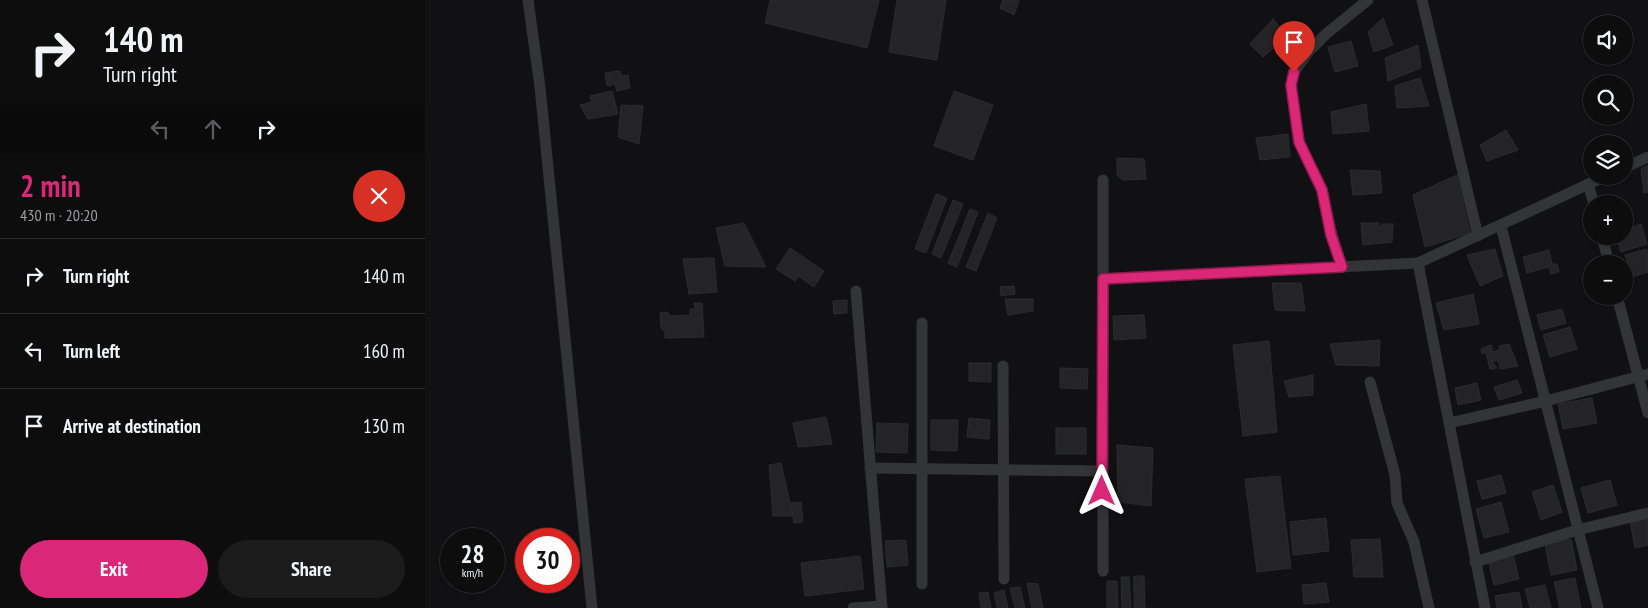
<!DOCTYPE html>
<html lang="en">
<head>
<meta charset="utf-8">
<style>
  body { margin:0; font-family:"PT Sans Narrow",sans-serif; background:#1b1b1c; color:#f1f3f6; height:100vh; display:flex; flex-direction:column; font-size:19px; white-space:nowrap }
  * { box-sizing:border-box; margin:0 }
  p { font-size:16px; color:#9a9c9e }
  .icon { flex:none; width:28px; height:28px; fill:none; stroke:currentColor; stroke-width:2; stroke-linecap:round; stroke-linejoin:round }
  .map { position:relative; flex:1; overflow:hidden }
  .panel { display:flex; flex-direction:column; background:#0d0d0e; width:425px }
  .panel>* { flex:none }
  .banner { background:#0d0d0e; color:#f1f3f6; overflow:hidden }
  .fabs { position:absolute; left:1158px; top:15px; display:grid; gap:10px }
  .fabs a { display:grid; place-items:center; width:50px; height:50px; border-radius:50%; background:#0d0d0e; box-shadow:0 1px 4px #0004,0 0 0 1px #2d2d2e; font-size:25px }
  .speed { position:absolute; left:15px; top:528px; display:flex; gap:10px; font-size:25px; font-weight:700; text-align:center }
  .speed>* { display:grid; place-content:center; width:65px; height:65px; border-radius:50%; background:#0d0d0e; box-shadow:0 1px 4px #0004,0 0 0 1px #2d2d2e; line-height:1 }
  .speed small { font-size:12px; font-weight:400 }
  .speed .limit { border:8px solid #d22; background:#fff; color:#111 }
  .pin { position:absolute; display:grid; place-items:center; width:42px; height:42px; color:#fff; margin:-51px -21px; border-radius:50% 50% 50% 0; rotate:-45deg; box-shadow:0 0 5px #0007 }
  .pin .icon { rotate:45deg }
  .me { position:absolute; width:55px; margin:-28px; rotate:0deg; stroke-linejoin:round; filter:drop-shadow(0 0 4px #0008) }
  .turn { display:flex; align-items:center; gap:18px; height:105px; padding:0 20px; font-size:22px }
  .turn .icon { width:65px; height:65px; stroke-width:2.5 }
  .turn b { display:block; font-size:35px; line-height:42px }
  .lanes { display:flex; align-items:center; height:48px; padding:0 20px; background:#0003; justify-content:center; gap:25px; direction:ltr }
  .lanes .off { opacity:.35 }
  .round { display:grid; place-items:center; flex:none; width:52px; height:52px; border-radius:26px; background:#1b1b1c }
  .headline { display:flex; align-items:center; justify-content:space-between; height:85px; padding:0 20px }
  h1 { font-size:30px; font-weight:800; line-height:38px; color:#db2777 }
  .cta { display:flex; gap:10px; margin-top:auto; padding:10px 20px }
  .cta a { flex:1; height:58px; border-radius:30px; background:#db2777; color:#fff; font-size:20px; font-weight:800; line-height:58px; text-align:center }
  .cta a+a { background:#1b1b1c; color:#f1f3f6 }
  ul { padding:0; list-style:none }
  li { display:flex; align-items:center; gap:15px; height:75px; padding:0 20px; border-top:1px solid #2d2d2e }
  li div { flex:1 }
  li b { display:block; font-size:19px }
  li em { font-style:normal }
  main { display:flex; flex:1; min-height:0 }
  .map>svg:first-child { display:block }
  .building { fill:#242427; stroke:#2b2c2f }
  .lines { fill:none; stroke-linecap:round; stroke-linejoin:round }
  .street { stroke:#323438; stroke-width:11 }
  .route-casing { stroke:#8e194d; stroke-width:12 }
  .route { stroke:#db2777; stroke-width:9 }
</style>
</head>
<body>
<main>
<section class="panel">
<div class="banner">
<div class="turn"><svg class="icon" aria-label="right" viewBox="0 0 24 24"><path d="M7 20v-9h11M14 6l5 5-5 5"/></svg><div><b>140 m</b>Turn right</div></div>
<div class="lanes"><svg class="icon off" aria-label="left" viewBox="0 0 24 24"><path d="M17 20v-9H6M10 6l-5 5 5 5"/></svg><svg class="icon off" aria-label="ahead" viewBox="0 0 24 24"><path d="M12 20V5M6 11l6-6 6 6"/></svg><svg class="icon" aria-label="right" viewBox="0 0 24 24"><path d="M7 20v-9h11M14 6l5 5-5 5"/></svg></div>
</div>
<div class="headline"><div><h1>2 min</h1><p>430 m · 20:20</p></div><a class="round" style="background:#d93025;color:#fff"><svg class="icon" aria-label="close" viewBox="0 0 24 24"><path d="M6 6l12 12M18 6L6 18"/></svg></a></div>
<ul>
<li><svg class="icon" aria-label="right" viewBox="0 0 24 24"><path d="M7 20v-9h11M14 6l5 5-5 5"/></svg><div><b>Turn right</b></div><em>140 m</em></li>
<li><svg class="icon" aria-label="left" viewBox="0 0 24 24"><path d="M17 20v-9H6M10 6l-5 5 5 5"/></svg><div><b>Turn left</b></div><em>160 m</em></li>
<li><svg class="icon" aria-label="arrive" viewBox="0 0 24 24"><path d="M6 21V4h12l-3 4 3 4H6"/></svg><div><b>Arrive at destination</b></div><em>130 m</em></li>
</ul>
<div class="cta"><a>Exit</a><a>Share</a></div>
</section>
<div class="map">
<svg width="1223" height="608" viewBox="0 0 1223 608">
  <rect width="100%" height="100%" fill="#111113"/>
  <!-- building -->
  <g class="building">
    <polygon points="345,0 454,0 442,48 340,23"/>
    <polygon points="472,0 521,0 512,60 464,52"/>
    <polygon points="578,0 594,1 589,15 575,8"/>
    <polygon points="958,18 968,45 949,52 943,32"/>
    <polygon points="848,19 862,36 838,57 825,44"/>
    <polygon points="926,41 933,66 910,72 903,47"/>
    <polygon points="993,45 996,68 963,81 960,58"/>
    <polygon points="195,71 196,76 203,75 205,88 192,91 190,84 182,86 180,73"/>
    <polygon points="995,78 1004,106 972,108 970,86"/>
    <polygon points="187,91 193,114 163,119 155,105 167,102 165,96"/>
    <polygon points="529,91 568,105 548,160 509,146"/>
    <polygon points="941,104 944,131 908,134 906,112"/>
    <polygon points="196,105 218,106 214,144 193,137"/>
    <polygon points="1081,130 1093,150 1062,161 1055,145"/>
    <polygon points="863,134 865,157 835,160 831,138"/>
    <polygon points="692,158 719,159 721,179 698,180 692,175"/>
    <polygon points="1223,165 1223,192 1219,193 1216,169"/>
    <polygon points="925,170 955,171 957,193 928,195"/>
    <polygon points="1032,175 1045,233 1000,247 988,195"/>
    <polygon points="511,194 522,198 501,253 490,249"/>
    <polygon points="528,200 538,204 516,258 507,254"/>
    <polygon points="545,209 553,212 532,267 523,263"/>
    <polygon points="563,213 572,218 551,271 541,267"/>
    <polygon points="319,223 341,267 300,266 291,228"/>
    <polygon points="936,223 954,223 954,227 957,227 957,224 968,224 967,242 938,245"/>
    <polygon points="1216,224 1222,244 1196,252 1191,236 1199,236 1199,230"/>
    <polygon points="365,248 399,271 389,287 373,276 370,281 351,269"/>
    <polygon points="1070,249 1078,276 1055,286 1042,255"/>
    <polygon points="1222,249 1223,272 1207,277 1200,255"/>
    <polygon points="1124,250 1127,264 1132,264 1134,272 1126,274 1124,267 1102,273 1098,257"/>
    <polygon points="289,258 292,292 264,294 258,259"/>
    <polygon points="847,283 876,283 880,311 850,310"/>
    <polygon points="589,286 590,294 576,296 575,287"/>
    <polygon points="1048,294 1054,324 1019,330 1011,303"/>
    <polygon points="580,299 608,299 608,311 583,315"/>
    <polygon points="422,300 422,313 409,314 408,301"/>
    <polygon points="269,303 277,303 279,337 240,338 240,332 236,328 235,313 243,312 244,316 265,315 265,309 270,309"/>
    <polygon points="1137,309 1141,323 1116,330 1112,315"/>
    <polygon points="719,315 721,338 689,340 688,316"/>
    <polygon points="1145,327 1152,349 1125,357 1118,335"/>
    <polygon points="955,340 954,366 911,365 905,344"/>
    <polygon points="844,341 852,432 818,436 808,345"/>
    <polygon points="1084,344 1093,366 1075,369 1073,360 1067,361 1072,368 1065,369 1061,353 1057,353 1056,349 1066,345 1068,352 1074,350 1075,346"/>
    <polygon points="544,363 566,363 566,382 544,381"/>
    <polygon points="635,368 663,369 662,389 635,388"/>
    <polygon points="888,375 888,395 864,397 859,381"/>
    <polygon points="1092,380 1097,393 1074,400 1069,387"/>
    <polygon points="1052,383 1056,400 1033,405 1030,388"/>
    <polygon points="1167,398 1172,423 1138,429 1133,404"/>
    <polygon points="401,417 407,444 373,447 368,423"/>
    <polygon points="544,418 565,420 564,439 542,437"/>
    <polygon points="506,420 533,420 532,451 506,450"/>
    <polygon points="452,423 483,424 482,453 451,452"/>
    <rect x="631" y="428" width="30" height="26"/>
    <polygon points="692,445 728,448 726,506 693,502"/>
    <polygon points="356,463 368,516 348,516 344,465"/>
    <polygon points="1076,475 1081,493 1057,499 1052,481"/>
    <polygon points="855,476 866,568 832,572 820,479"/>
    <polygon points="1185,480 1192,505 1163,513 1156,488"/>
    <polygon points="1128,485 1137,512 1116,520 1107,492"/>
    <polygon points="376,502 378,522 369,523 366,503"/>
    <polygon points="1076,502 1084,532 1059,538 1051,509"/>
    <polygon points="1223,517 1223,545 1210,548 1205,521"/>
    <polygon points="901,518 904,551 868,555 865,522"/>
    <polygon points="955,539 958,577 929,577 926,540"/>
    <polygon points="1146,539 1152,570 1126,575 1120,544"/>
    <polygon points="481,540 483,565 462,567 460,541"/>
    <polygon points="1088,554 1094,579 1069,585 1063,559"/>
    <polygon points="435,556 439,589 380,596 376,563"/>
    <polygon points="709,576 719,576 720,608 709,608"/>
    <polygon points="696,577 704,577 706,608 697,608"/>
    <polygon points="1150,578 1156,608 1135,608 1129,582"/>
    <polygon points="682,581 692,581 693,608 682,608"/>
    <polygon points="602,583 613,584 618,608 607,608"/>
    <polygon points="901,583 904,602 879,604 877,585"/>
    <polygon points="1120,585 1126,608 1105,608 1100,589"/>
    <polygon points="595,587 600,608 590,608 585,588"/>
    <polygon points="579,590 583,608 572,608 569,593"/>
    <polygon points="563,592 566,608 556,608 554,593"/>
    <polygon points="1094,592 1097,608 1072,608 1070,596"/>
  </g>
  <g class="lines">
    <!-- street -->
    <g class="street">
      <polyline points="103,0 115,87 167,608"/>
      <polyline points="997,0 1053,236"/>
      <polyline points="1199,168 1223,157"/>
      <polyline points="1163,184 1169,204"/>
      <polyline points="1076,226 1173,608"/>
      <polyline points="1177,236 1184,264"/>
      <polyline points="993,263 1060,608"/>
      <polyline points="917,267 907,235 897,190 874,142 866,85 869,72 884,51 901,34 943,0"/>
      <polyline points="678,279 993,263 1181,176"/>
      <polyline points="431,291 457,608"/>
      <polyline points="1192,296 1223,413"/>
      <polyline points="497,323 497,584"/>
      <polyline points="578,366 579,579"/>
      <polyline points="945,382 970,475 972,503 989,542 1004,608"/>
      <polyline points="1024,423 1121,401 1223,374"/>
      <polyline points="445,468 677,471"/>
      <polyline points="1050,562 1152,530 1223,513"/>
      <polyline points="678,571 678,180"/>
      <polyline points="428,608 457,606"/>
    </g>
  </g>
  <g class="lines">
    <!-- route casing -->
    <g class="route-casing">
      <polyline id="route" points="677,491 678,279 917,267 906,235 897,190 874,142 866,85 869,72"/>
    </g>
    <!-- route -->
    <use href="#route" class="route"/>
  </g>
</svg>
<div class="fabs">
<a><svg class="icon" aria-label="sound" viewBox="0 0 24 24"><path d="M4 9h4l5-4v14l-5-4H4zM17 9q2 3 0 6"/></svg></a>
<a><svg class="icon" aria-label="search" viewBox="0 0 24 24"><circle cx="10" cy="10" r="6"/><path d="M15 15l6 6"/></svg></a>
<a><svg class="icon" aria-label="layers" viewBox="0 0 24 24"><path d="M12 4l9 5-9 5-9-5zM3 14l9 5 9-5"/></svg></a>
<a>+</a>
<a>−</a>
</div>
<div class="speed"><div>28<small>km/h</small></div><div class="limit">30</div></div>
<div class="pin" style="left:869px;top:72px;background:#d93025"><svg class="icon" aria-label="arrive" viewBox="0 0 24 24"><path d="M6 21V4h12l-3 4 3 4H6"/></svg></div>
<svg class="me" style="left:677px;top:491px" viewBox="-20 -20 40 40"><path d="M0-17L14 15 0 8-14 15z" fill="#db2777" stroke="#fff" stroke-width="4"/></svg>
</div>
</main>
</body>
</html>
